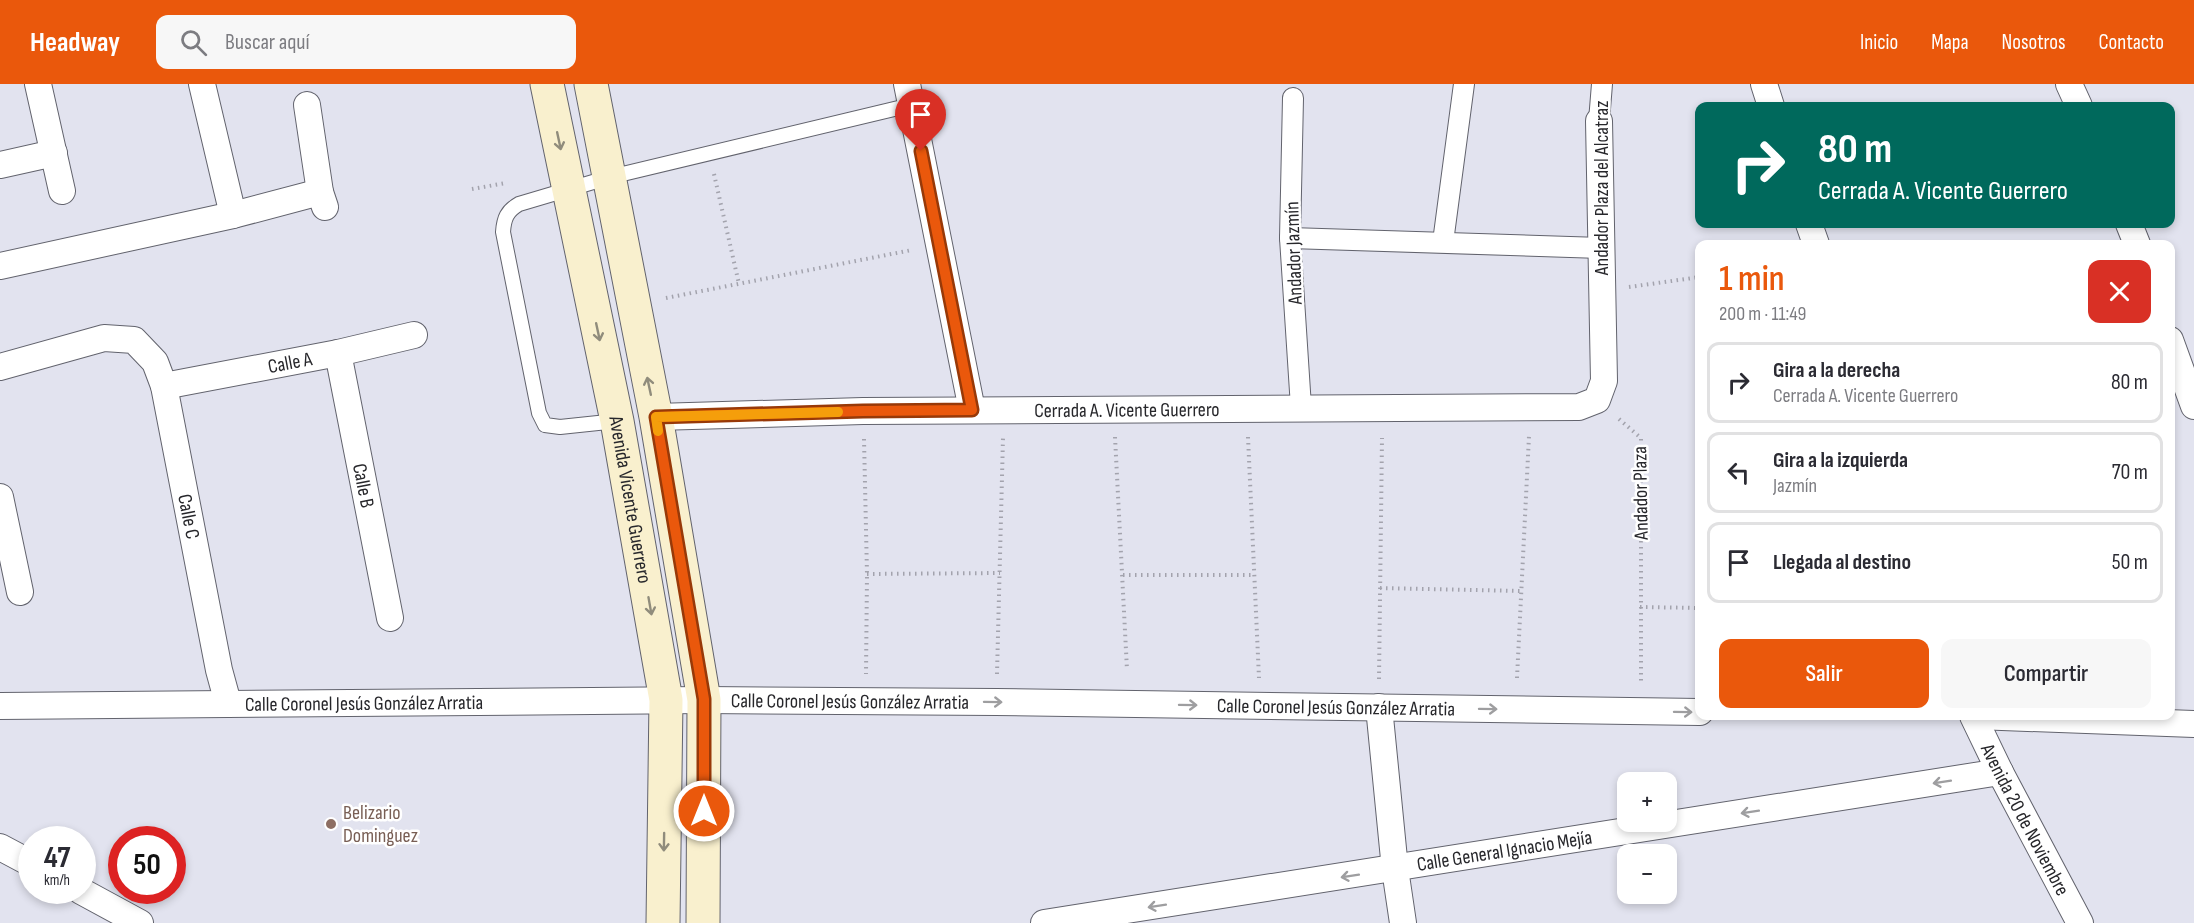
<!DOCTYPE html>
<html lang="es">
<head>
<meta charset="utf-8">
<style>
  body { margin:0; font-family:"Sofia Sans Condensed",sans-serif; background:#f7f7f7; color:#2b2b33; height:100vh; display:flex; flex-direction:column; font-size:22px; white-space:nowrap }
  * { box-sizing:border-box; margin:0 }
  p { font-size:20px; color:#7c7c81 }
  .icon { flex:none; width:33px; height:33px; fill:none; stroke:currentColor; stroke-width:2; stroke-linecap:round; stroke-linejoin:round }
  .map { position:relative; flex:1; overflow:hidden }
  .side { position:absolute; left:1695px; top:156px; width:480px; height:480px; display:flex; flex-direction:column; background:#fff; border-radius:12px; box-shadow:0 3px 9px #0003 }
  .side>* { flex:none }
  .hud { position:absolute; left:1695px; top:18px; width:480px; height:126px; border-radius:12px; box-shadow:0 3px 9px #0003; background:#00695c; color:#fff; overflow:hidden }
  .controls { position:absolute; left:1617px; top:688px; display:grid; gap:12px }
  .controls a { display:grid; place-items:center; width:60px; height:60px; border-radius:12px; background:#fff; box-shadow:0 3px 9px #0003; font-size:30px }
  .speed { position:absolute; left:18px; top:742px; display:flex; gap:12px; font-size:30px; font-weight:700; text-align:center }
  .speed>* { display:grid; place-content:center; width:78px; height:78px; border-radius:50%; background:#fff; box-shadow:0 3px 9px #0003; line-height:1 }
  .speed small { font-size:15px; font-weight:400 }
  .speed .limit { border:9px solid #d22; background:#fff; color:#111 }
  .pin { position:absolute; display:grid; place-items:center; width:51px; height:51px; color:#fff; margin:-62px -26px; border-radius:50% 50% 50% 0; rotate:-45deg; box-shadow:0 0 6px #0007 }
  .pin .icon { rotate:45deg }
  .me { position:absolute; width:66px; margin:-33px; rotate:0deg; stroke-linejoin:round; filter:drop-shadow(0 0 4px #0008) }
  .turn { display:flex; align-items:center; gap:21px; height:126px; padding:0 24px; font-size:27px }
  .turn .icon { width:78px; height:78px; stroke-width:2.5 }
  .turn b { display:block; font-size:42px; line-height:51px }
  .round { display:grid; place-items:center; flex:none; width:63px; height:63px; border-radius:12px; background:#f7f7f7 }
  .summary { display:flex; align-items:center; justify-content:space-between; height:102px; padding:0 24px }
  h1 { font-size:36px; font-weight:600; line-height:45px; color:#ea580c }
  .button { display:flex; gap:12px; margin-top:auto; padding:12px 24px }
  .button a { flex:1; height:69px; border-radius:12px; background:#ea580c; color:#fff; font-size:24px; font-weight:600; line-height:69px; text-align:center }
  .button a+a { background:#f7f7f7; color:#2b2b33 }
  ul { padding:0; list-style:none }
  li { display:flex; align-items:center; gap:18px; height:81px; margin:0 12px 9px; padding:0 12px; border:3px solid #e1e1e2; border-radius:12px }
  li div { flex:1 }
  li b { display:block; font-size:22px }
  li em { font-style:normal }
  header { display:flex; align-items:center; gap:36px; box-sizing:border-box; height:84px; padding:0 30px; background:#ea580c; color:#fff }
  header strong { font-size:28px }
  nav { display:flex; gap:33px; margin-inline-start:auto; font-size:21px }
  .search { width:420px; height:54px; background:#f7f7f7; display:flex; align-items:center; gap:15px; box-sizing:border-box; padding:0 21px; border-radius:12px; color:#7c7c81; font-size:22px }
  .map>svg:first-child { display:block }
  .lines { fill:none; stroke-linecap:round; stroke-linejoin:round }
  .service-casing { stroke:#62636d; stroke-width:16 }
  .pedestrian-casing { stroke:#62636d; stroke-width:22 }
  .minor-casing { stroke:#62636d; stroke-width:28 }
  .secondary-casing { stroke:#62636d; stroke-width:35 }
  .path { stroke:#a3a3ad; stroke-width:4; stroke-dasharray:1.5 4.5; stroke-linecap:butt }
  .service { stroke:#fff; stroke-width:14 }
  .pedestrian { stroke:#fff; stroke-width:20 }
  .minor { stroke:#fff; stroke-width:26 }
  .secondary { stroke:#f9f0ce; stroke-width:33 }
  .oneway { stroke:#908c7c }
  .oneway2 { stroke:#9e9ea0 }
  .route-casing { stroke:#983908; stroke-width:15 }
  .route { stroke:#ea580c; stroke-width:10 }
  .slow { stroke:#f59e0b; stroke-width:10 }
  .education-dot { fill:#8d6e63; stroke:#fff; stroke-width:2 }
  .labels { text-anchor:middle; stroke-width:5; stroke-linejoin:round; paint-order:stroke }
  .street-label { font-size:20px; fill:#27272b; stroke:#fff }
  .education-label { font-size:20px; fill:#785e54; stroke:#fff; text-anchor:start }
</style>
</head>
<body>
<header>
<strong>Headway</strong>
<div class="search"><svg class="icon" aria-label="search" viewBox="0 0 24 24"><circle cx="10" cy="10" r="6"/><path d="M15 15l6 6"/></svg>Buscar aquí</div>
<nav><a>Inicio</a><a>Mapa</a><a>Nosotros</a><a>Contacto</a></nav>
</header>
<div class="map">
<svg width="2194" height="839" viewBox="0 0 2194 839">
  <rect width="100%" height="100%" fill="#e2e3ef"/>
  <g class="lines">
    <!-- service casing -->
    <g class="service-casing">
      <path id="service" d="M617,337L560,343L545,341L539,329L503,148C504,134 507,127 519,120L610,93L911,21"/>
    </g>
    <!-- pedestrian casing -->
    <g class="pedestrian-casing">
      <g id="pedestrian">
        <polyline points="1293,14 1290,154 1301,323"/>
        <polyline points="1599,37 1602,0"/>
        <polyline points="1290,154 1601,164"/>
        <polyline points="1443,158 1464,0"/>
      </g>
    </g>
    <!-- minor casing -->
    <g class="minor-casing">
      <g id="minor">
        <polyline points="38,0 62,107"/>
        <polyline points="202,0 233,131"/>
        <polyline points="907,0 972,326"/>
        <polyline points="1764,0 1771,22"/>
        <polyline points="2069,0 2079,22"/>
        <polyline points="307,21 320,108 325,123"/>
        <polyline points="0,81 54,69"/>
        <polyline points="1809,140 1816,160"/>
        <polyline points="2129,140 2137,160"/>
        <polyline points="0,182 233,131 320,108"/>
        <polyline points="2170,256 2194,322"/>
        <path id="s1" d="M338,269L390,534"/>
        <path id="s2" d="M0,283L104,254L134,256L155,278L164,302L219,586L228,619"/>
        <path id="s3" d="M164,302L338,269L414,251"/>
        <path id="s4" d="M656,333L863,327L1579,323L1597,316L1604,297L1599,37"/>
        <polyline points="0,413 20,508"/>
        <path id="s5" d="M0,622L704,616L996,618L1700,628"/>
        <polyline points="1379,623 1395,785 1403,839"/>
        <path id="s6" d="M1973,632L2000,688L2080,839"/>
        <polyline points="1976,632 2194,640"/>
        <polyline points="0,763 32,780"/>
        <polyline points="81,807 140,839"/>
        <path id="s7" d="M1044,839L2000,688"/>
      </g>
    </g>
    <!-- secondary casing -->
    <g class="secondary-casing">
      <g id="secondary">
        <path id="s8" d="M547,0L617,337L666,616L663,839"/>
        <polyline points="591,0 656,333 704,616 703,839"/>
      </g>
    </g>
    <!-- path -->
    <g class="path">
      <polyline points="714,90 739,200"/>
      <polyline points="472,105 506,99"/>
      <polyline points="1629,203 1700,193"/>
      <polyline points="666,214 912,166"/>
      <polyline points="1619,335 1641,354 1641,599"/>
      <polyline points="1115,353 1127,586"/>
      <polyline points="1248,353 1259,594"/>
      <polyline points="864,355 867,490 866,590"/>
      <polyline points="867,490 1000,489"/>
      <polyline points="1123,491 1254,491"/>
      <polyline points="1380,504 1522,507"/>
      <polyline points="1640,523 1700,524"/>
      <polyline points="997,590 1003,354"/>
      <polyline points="1517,594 1529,352"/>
      <polyline points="1379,595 1382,354"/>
    </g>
    <!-- service -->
    <use href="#service" class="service"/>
    <!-- pedestrian -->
    <use href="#pedestrian" class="pedestrian"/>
    <!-- minor -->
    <use href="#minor" class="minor"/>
    <!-- secondary -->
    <use href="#secondary" class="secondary"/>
  </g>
  <!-- one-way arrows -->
  <defs><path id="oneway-shaft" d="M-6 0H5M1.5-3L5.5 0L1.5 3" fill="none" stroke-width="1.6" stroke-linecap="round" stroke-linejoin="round" transform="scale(1.5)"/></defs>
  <g class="oneway">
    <use href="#oneway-shaft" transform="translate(559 57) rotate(78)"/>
    <use href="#oneway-shaft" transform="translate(598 248) rotate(78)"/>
    <use href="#oneway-shaft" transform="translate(649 302) rotate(-102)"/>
    <use href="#oneway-shaft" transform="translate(650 522) rotate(80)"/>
    <use href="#oneway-shaft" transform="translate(664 758) rotate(91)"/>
  </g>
  <g class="oneway2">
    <use href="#oneway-shaft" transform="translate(993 618) rotate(1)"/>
    <use href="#oneway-shaft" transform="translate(1188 621) rotate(1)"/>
    <use href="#oneway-shaft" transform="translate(1488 625) rotate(1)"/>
    <use href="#oneway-shaft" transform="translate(1683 628) rotate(1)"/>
    <use href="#oneway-shaft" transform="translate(1942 698) rotate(171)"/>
    <use href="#oneway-shaft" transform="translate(1750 728) rotate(171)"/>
    <use href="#oneway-shaft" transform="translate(1350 792) rotate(171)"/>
    <use href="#oneway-shaft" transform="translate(1157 822) rotate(171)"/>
  </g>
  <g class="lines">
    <!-- route casing -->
    <g class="route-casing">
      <polyline id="route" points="704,727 704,615 656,333 863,327 972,326 921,67"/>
    </g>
    <!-- route -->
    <use href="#route" class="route"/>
    <!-- slow -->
    <polyline class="slow" points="658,347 656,333 838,328"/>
  </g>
  <!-- markers -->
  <circle class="education-dot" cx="331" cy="740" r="6"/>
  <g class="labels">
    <!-- street labels -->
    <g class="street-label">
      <text transform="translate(1601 104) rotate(-90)" y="7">Andador Plaza del Alcatraz</text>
      <text transform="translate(1293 169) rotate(-92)" y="7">Andador Jazmín</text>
      <text dy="7" stroke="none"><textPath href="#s3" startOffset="128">Calle A</textPath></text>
      <text dy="7" stroke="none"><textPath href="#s4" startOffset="471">Cerrada A. Vicente Guerrero</textPath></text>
      <text dy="7" stroke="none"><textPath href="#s1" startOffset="135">Calle B</textPath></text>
      <text transform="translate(1640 409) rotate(-91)" y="7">Andador Plaza</text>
      <text dy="7" stroke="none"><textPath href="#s8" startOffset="424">Avenida Vicente Guerrero</textPath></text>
      <text dy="7" stroke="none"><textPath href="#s2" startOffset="327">Calle C</textPath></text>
      <text dy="7" stroke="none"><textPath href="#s5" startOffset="850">Calle Coronel Jesús González Arratia</textPath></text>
      <text dy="7" stroke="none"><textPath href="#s5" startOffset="364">Calle Coronel Jesús González Arratia</textPath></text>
      <text dy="7" stroke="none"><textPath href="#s5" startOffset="1336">Calle Coronel Jesús González Arratia</textPath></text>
      <text dy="7" stroke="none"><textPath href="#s6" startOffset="116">Avenida 20 de Noviembre</textPath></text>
      <text dy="7" stroke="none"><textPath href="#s7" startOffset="466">Calle General Ignacio Mejía</textPath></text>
    </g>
    <!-- education labels -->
    <g class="education-label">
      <text x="343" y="735">Belizario<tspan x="343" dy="23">Dominguez</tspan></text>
    </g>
  </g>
</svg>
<div class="controls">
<a>+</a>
<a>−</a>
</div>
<div class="speed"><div>47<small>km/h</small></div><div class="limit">50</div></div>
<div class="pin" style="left:921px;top:67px;background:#d93025"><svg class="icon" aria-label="arrive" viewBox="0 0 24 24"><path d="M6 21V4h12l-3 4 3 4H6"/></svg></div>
<svg class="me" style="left:704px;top:727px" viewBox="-20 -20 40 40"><circle r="17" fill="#ea580c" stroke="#fff" stroke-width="3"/><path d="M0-11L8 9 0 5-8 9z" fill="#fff"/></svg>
<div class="hud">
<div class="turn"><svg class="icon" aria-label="right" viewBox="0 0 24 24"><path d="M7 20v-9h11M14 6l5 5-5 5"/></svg><div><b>80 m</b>Cerrada A. Vicente Guerrero</div></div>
</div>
<section class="side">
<div class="summary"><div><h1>1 min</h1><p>200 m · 11:49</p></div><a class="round" style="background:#d93025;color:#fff"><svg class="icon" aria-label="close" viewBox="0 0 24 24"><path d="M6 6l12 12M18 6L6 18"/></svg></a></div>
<ul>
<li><svg class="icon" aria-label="right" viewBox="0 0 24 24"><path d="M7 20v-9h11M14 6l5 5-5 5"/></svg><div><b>Gira a la derecha</b><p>Cerrada A. Vicente Guerrero</p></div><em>80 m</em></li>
<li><svg class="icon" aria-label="left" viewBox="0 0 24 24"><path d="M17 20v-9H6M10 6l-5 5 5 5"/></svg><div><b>Gira a la izquierda</b><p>Jazmín</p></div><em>70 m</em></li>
<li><svg class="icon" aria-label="arrive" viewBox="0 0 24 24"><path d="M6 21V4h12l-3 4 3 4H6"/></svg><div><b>Llegada al destino</b></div><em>50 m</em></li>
</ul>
<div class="button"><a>Salir</a><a>Compartir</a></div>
</section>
</div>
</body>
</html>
